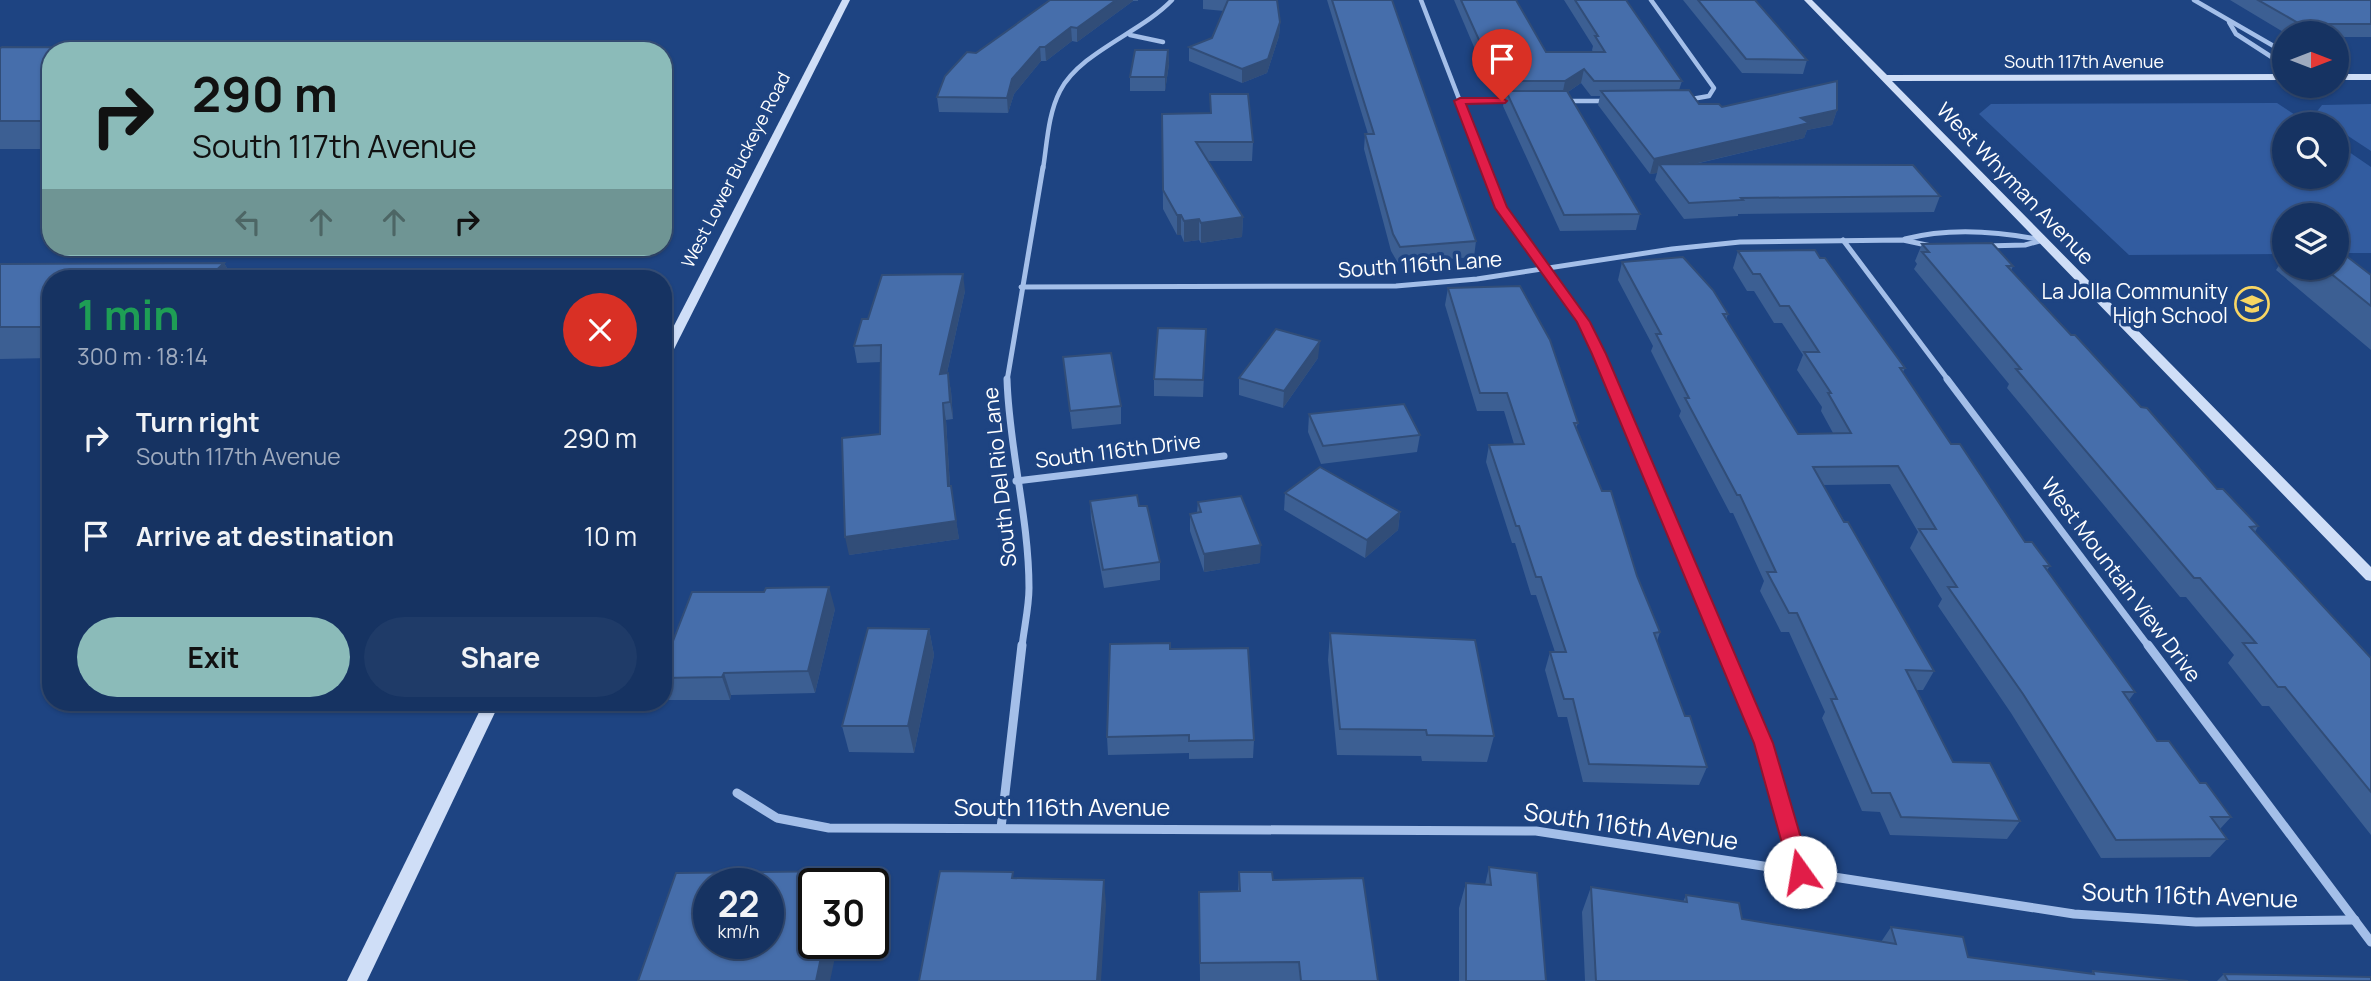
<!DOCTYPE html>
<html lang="en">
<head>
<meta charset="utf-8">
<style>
  body { margin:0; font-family:Manrope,sans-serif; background:#1f3b68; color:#f1f3f6; height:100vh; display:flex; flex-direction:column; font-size:26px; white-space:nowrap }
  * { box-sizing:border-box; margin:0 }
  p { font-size:23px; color:#9eaabe }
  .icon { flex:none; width:38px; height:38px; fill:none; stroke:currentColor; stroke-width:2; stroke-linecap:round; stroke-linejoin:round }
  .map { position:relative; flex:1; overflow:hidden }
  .side { position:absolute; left:42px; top:270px; width:630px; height:441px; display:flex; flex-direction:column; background:#163362; border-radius:28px; box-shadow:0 2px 5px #0004,0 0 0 2px #354e77 }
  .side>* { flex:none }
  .banner { position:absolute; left:42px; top:42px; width:630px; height:214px; border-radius:28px; box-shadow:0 2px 5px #0004,0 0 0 2px #354e77; background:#8bbbb9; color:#111; overflow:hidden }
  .needle { width:46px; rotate:90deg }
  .tools { position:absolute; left:2272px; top:21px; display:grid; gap:14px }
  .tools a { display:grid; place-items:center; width:77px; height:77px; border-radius:50%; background:#163362; box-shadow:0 2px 5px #0004,0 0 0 2px #354e77; font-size:35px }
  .speed { position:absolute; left:693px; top:868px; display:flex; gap:14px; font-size:35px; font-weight:700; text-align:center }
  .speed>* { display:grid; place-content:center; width:91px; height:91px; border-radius:50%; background:#163362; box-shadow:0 2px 5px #0004,0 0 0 2px #354e77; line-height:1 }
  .speed small { font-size:18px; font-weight:400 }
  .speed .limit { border:4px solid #111; border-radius:10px; background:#fff; color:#111 }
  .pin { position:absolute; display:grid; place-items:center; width:60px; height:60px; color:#fff; margin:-72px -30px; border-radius:50% 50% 50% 0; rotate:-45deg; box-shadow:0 0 7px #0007 }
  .pin .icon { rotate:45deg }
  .me { position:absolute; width:77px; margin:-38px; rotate:347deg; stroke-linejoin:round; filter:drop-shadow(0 0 5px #0008) }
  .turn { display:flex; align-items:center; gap:24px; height:147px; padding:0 35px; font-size:32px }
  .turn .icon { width:91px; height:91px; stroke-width:2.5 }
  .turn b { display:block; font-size:49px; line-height:60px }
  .lanes { display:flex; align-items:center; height:66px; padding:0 35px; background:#0003; justify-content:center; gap:35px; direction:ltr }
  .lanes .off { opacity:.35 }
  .round { display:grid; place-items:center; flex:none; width:74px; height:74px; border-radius:37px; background:#1f3b68 }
  .headline { display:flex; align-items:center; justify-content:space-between; height:119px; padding:0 35px }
  h1 { font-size:42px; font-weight:700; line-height:52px; color:#1e9e55 }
  .cta { display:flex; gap:14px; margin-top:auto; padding:14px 35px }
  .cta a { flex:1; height:80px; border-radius:42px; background:#8bbbb9; color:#111; font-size:28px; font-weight:700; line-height:80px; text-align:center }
  .cta a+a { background:#1f3b68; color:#f1f3f6 }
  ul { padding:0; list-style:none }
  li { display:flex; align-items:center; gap:21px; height:98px; padding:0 35px }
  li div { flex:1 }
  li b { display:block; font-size:26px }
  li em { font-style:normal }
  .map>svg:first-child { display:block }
  .green { fill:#325ca0 }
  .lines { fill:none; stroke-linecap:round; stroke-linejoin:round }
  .street-far3 { stroke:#a4bfe9; stroke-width:4.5 }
  .street-far2 { stroke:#a4bfe9; stroke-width:5 }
  .street-far1 { stroke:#a4bfe9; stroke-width:7 }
  .street { stroke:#a4bfe9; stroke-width:9 }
  .secondary { fill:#cfdef7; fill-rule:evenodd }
  .wall { fill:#3c5f93 }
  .shaded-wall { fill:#314d78 }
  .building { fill:#466eab; stroke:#314d78; stroke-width:2; fill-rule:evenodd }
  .route { fill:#e11d48; stroke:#92132f; stroke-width:2 }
  .labels { text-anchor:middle; stroke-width:7; stroke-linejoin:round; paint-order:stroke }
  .far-street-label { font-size:18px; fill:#fff; stroke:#1e4482 }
  .street-label { font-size:21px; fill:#fff; stroke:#1e4482 }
  .poi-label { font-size:21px; fill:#fff; stroke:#1e4482; text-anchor:end }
  .near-street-label { font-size:24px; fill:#fff; stroke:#1e4482 }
</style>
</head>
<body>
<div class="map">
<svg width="2371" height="981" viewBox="0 0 2371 981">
  <rect width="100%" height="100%" fill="#1e4482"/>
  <!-- green -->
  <g class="green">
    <polygon points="2277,103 2309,124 2284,124 2284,177 2336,177 2336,143 2371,167 2371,253 2336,253 2336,215 2284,215 2284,254 2129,255 1979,114 1991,104"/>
    <polygon points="2371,104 2371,151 2336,128 2336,124 2330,124 2315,114 2322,105"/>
  </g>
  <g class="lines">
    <!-- street-far3 -->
    <g class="street-far3">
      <polyline points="1421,0 1486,169"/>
      <polyline points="1651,0 1714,88 1709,96 1686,100"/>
      <polyline points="2194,0 2284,52"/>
      <polyline points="2229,22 2236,34 2284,65"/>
      <polyline points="1130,35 1163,42"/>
      <polyline points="1460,101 1513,101"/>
      <polyline points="1567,101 1607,101"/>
      <path d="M1043,169C1047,144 1048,114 1060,91C1080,52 1142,32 1172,0"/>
    </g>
    <!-- street-far2 -->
    <g class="street-far2">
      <polyline points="1485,167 1501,208 1583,322 1610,381"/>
      <path d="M1905,239C1950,227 1997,231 2042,240"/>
      <polyline points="1843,240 1949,381"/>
      <polyline points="1985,246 2025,245 2043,240"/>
      <polyline points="1021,287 1396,286 1477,279 1672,249 1740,242 1903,240 1931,246"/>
      <polyline points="1007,381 1043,167"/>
    </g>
    <!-- street-far1 -->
    <g class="street-far1">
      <path d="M1007,379C1009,449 1029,518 1029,588C1029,607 1024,628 1022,647"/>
      <polyline points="1610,379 1723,647"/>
      <polyline points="1947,379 2149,647"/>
      <polyline points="1016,481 1224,456"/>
    </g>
    <!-- street -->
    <g class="street">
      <polyline points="1722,645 1764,743 1800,872"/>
      <polyline points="2148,645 2371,942"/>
      <polyline points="737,793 777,818 829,828 1536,831 2074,914 2196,922 2355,920"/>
      <polyline points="1001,828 1022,645"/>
    </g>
    <!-- secondary -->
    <g class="secondary">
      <polygon points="842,0 850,0 669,359 663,363 663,347"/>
      <polygon points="1804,0 1812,0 1887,75 2284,74 2284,80 1892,81 2371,567 2371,581 2366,580"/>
      <rect x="2336" y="74" width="35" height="6"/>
      <polygon points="484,702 500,702 367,981 347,981"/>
    </g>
  </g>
  <!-- wall -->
  <g class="wall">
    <polygon points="1050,0 1138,0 1138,1 1133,1 1077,42 1072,41 1046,61 1041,61 1014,94 1008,113 939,112 937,97 976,53"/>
    <polygon points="1203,0 1277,0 1280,22 1279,36 1267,73 1242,83 1189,61 1189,47 1212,38 1224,11 1203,9"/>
    <polygon points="1327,0 1392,0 1476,241 1474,257 1398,263 1391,251 1364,149 1365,134 1368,134"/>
    <polygon points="1454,0 1516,0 1546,52 1593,52 1592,50 1593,46 1564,0 1626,0 1682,81 1679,90 1699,104 1722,107 1837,110 1832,125 1807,130 1804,138 1691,165 1940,196 1934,212 1738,214 1738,216 1684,219 1655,180 1657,173 1650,174 1598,105 1600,96 1591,96 1581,83 1568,92 1640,214 1636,230 1560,231 1503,106 1505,96 1499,96 1481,56 1477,54"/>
    <polygon points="1683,0 1755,0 1807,60 1803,74 1742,73"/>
    <polygon points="2230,0 2371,0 2371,37 2336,37 2336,33 2285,33"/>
    <polygon points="0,48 51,51 51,149 0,149"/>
    <polygon points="1168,50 1169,64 1165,91 1130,91 1130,77"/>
    <polygon points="1210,94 1253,142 1252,161 1208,161 1243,217 1242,237 1201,243 1199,240 1184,242 1181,235 1177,235 1163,209 1162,114 1210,113"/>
    <polygon points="1922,244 2013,266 2011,271 2217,489 2258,526 2255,532 2371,658 2371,835 2269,706 2262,706 2228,663 2234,655 2186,597 2180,597 2007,388 2009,384 1914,269 1917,264 1915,261"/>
    <polygon points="1738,251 1905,368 1903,372 1951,444 2025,542 2050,566 2047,570 2135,692 2129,700 2157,741 2200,783 2231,817 2220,829 2227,839 2210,857 2101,858 2011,713 1938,606 1942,599 1910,548 1918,532 1890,484 1823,485 1934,671 1923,690 1916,690 1953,762 2020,821 2007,839 1890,835 1880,812 1862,811 1822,718 1825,712 1789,632 1781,632 1760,591 1764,581 1733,513 1730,513 1679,416 1681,411 1651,351 1653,346 1618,280 1622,262 1728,314 1726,320 1798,434 1833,433 1821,411 1822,407 1797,370 1803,355 1782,323 1774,323 1754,291 1747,291 1733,268"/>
    <polygon points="2284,258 2284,268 2336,268 2371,275 2371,350 2276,270"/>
    <polygon points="224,263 233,278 51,278 51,358 0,359 0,264"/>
    <polygon points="1448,288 1578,423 1576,428 1660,632 1657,641 1685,716 1707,767 1699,785 1583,782 1567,717 1558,717 1545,670 1550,652 1555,652 1536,595 1531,595 1515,543 1512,543 1486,462 1489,445 1514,444 1504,411 1477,411 1445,305"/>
    <polygon points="965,291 947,373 951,391 953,419 946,420 950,486 959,539 849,555 880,434 881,362 857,363 854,346 868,319"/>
    <polygon points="1206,329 1203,397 1154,396 1154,379"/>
    <polygon points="1063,357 1121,406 1121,424 1072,429"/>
    <polygon points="1318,358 1283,408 1239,395 1239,378"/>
    <polygon points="1309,414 1420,435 1417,452 1321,464 1308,432"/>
    <polygon points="1285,493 1400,512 1398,530 1365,558 1284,510"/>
    <polygon points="1090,501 1139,506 1160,562 1160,580 1104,588 1091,519"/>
    <polygon points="1198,502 1260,563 1204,572 1190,531 1190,514 1197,512"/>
    <polygon points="835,609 815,693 731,695 730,700 668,700 663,688 663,667"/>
    <polygon points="929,629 934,655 914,753 849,752 842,726"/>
    <polygon points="1330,633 1494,736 1487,762 1422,761 1421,756 1337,755 1328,660"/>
    <polygon points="1170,649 1254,740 1253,758 1189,759 1189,753 1108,755 1107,737"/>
    <polygon points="1489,867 1546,981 1459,981 1459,908 1466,883 1485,885"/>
    <polygon points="1239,872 1273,880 1378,981 1200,981 1199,892 1238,891"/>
    <polygon points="1591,887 1683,902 1686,895 1742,919 1881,942 1891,927 1968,957 2091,974 2093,971 2189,981 1585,981 1582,912"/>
    <polygon points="2224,974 2371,981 2217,981"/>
  </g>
  <!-- shaded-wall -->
  <g class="shaded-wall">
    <polygon points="1116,0 1133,0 1133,1 1077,42 1077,28"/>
    <polygon points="1280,22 1279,36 1267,73 1242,83 1242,69"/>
    <polygon points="1071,27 1072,41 1046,61 1045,47"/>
    <polygon points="1040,47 1041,61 1014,94 1008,113 1007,98 1012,79"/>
    <polygon points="1168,50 1169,64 1165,91 1165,77"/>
    <polygon points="1584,69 1581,83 1562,96 1565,81"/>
    <polygon points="1837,110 1832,125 1807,130 1804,138 1664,171 1659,164 1657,173 1650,174 1654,159 1801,118"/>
    <rect x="1177" y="215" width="4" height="20"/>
    <polygon points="1243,217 1242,237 1201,243 1201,223"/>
    <polygon points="1199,219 1199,240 1184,242 1184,221"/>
    <polygon points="224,263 233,278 208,278"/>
    <polygon points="963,274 965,291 943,391 940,374"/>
    <polygon points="1320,341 1318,358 1283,408 1284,391"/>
    <polygon points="948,373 951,391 953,419 950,402"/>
    <polygon points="943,403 946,420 951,504 948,486"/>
    <polygon points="951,486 959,539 849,555 845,537"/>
    <polygon points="1400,512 1398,530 1365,558 1367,540"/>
    <polygon points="1261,545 1260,563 1204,572 1204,554"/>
    <polygon points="829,587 835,609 815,693 808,671"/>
    <polygon points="929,629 934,655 914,753 908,726"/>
    <polygon points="724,673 731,695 730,700 722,677"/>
    <polygon points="839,871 843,884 837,884"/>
    <polygon points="1104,880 1106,905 1101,981 1097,981"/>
    <polygon points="824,943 838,943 830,981 816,981"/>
  </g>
  <!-- building -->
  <g class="building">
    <polygon points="1050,0 1116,0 1077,28 1071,27 1045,47 1040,47 1012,79 1007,98 937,97 945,76 967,52 976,53"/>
    <polygon points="1228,0 1277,0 1280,22 1268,59 1242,69 1189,47 1212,38"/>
    <polygon points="1332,0 1392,0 1476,241 1400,247 1393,234 1365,134 1374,134"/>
    <polygon points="1461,0 1516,0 1546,52 1605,52 1595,36 1598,36 1575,0 1626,0 1682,81 1594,81 1584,69 1565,81 1501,81 1483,42 1479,40"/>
    <polygon points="1698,0 1755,0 1807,60 1746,59"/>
    <polygon points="2258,0 2371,0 2371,24 2300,24"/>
    <polygon points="2,47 254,48 250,51 51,51 51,121 0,121 0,48"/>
    <polygon points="1135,50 1168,50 1165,77 1130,77"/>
    <polygon points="1837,81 1837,110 1801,118 1809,123 1654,159 1601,91 1689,90 1699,104 1719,104 1722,107"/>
    <polygon points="1506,91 1567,91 1640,214 1564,215"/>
    <polygon points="1210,94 1248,94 1253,142 1196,142 1243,217 1201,223 1199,219 1184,221 1181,215 1177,215 1163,190 1162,114 1211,113"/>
    <polygon points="1659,164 1913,165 1940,196 1741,198 1743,200 1689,203"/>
    <polygon points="1992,243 2013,266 2007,266 2071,335 2075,335 2141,407 2147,408 2217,489 2223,489 2258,526 2250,527 2371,658 2371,792 2285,687 2278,687 2243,643 2256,643 2200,578 2194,578 2016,369 2021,369 1922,252 1929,252 1922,244"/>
    <polygon points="2336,248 2371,275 2371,306 2324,268 2336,268"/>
    <polygon points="1815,250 1820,258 1825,258 1905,368 1900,368 1951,444 1960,444 2025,542 2032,542 2050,566 2044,566 2135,692 2123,692 2157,741 2169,741 2200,783 2206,783 2231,817 2211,817 2227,839 2116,840 2023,694 1948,587 1957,587 1919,529 1936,529 1898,466 1813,467 1844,522 1848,522 1934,671 1906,670 1953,762 1990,763 2020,821 1901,817 1890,793 1872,793 1831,699 1837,699 1797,613 1789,613 1767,572 1776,572 1740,495 1737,495 1685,398 1689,398 1656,334 1661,334 1622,262 1683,257 1713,290 1728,314 1723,314 1798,434 1851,433 1828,393 1831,393 1804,352 1819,352 1789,306 1780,306 1760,274 1753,274 1738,251"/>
    <polygon points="224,263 208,278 51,278 51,327 0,327 0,264"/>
    <polygon points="963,274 940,374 948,373 950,402 943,403 948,486 951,486 956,521 845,537 842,438 880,434 881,345 854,346 862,319 868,319 882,275"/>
    <polygon points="1520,286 1550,340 1578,423 1574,423 1602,491 1611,491 1637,576 1660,632 1654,633 1685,716 1690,716 1707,767 1589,764 1573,699 1564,699 1550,652 1566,652 1541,577 1536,577 1519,526 1516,526 1489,445 1524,444 1507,393 1480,393 1448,288"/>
    <polygon points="1158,328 1206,329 1203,380 1154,379"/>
    <polygon points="1276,329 1320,341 1284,391 1239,378"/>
    <polygon points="1111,353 1121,406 1070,411 1063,357"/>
    <polygon points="1404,404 1420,435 1323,446 1309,414"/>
    <polygon points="1320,467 1400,512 1367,540 1285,493"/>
    <polygon points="1137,495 1139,506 1147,506 1160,562 1103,570 1090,501"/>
    <polygon points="1241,496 1261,545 1204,554 1190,514 1201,512 1198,502"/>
    <polygon points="829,587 808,671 724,673 722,677 663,678 663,667 692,592 764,592 766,588"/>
    <polygon points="868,628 929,629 908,726 842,726"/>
    <polygon points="1330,633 1475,640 1494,736 1427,735 1426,730 1340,729"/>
    <polygon points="1170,643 1170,649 1248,648 1254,740 1189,741 1189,735 1107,737 1110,644"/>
    <polygon points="1489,867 1537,873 1546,981 1466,981 1466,883 1491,885"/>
    <path d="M839,871L837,884H814V943H824L816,981H638L676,873ZM709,884H768V943H709Z"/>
    <polygon points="940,871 1013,872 1012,878 1104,880 1097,981 919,981"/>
    <polygon points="1239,872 1272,872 1273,880 1363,878 1378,981 1301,981 1299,962 1200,963 1199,892 1240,891"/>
    <polygon points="1591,887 1687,902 1686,895 1739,903 1742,919 1896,944 1891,927 1963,937 1968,957 2094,974 2093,971 2188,981 1596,981"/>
    <polygon points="2224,974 2371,977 2371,981 2228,981"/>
  </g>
  <!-- route -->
  <polygon class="route" points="1502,98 1507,101 1505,103 1466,104 1507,207 1590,322 1606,354 1773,743 1811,872 1808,878 1800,881 1793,878 1790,872 1754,743 1592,354 1577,322 1495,208 1454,101 1460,98"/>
  <!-- icons -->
  <defs>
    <g id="school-ring" transform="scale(1.75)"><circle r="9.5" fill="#1e4482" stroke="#f8d663" stroke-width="1.5"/><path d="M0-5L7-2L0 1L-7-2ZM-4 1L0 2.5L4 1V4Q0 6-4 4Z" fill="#f8d663"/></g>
  </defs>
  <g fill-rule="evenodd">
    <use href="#school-ring" x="2252" y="304"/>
  </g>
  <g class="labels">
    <!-- far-street labels -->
    <g class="far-street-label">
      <text x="2084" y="68">South 117th Avenue</text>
      <text transform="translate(736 170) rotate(-63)" y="6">West Lower Buckeye Road</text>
    </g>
    <!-- street labels -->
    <g class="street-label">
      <text transform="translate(2015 184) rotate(46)" y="7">West Whyman Avenue</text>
      <text transform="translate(1420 265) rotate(-4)" y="7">South 116th Lane</text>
      <text transform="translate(1118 451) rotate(-7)" y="7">South 116th Drive</text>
      <text transform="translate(1000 477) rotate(-96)" y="7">South Del Rio Lane</text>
      <text transform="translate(2121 580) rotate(53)" y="7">West Mountain View Drive</text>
    </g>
    <!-- poi labels -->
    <g class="poi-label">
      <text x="2228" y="299">La Jolla Community<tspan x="2228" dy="24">High School</tspan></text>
    </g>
    <!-- near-street labels -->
    <g class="near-street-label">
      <text x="1062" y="816">South 116th Avenue</text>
      <text transform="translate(1631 827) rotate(8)" y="8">South 116th Avenue</text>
      <text transform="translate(2190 896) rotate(2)" y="8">South 116th Avenue</text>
    </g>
  </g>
</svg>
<div class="tools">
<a><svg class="needle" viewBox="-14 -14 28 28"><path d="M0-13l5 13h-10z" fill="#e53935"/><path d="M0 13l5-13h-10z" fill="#9eaabe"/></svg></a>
<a><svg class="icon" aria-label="search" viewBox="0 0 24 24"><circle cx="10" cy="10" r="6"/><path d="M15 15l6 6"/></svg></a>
<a><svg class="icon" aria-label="layers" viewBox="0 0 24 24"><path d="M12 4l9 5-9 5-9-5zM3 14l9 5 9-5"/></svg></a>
</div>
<div class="speed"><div>22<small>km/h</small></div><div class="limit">30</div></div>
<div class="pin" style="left:1502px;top:101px;background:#d93025"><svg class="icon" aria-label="arrive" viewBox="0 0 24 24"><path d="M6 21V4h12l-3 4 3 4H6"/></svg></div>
<svg class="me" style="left:1800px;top:872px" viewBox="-20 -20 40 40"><circle r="19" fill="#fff"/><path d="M0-13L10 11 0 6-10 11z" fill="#e11d48"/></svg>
<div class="banner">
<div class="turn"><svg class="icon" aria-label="right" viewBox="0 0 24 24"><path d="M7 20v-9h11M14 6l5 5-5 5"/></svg><div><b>290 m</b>South 117th Avenue</div></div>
<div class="lanes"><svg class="icon off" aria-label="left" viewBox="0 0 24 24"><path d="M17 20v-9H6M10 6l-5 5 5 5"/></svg><svg class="icon off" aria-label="ahead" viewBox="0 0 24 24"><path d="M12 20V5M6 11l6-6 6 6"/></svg><svg class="icon off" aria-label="ahead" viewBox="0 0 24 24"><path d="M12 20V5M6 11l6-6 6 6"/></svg><svg class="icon" aria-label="right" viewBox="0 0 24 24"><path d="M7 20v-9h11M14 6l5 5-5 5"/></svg></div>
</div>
<section class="side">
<div class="headline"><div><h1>1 min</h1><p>300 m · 18:14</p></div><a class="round" style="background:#d93025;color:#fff"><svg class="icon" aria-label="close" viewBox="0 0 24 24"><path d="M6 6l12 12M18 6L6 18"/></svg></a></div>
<ul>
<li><svg class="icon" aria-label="right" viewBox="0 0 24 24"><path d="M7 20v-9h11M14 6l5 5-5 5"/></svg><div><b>Turn right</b><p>South 117th Avenue</p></div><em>290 m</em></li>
<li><svg class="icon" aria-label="arrive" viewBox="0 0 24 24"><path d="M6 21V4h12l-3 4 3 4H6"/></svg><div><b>Arrive at destination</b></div><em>10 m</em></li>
</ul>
<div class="cta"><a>Exit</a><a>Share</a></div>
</section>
</div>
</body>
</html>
